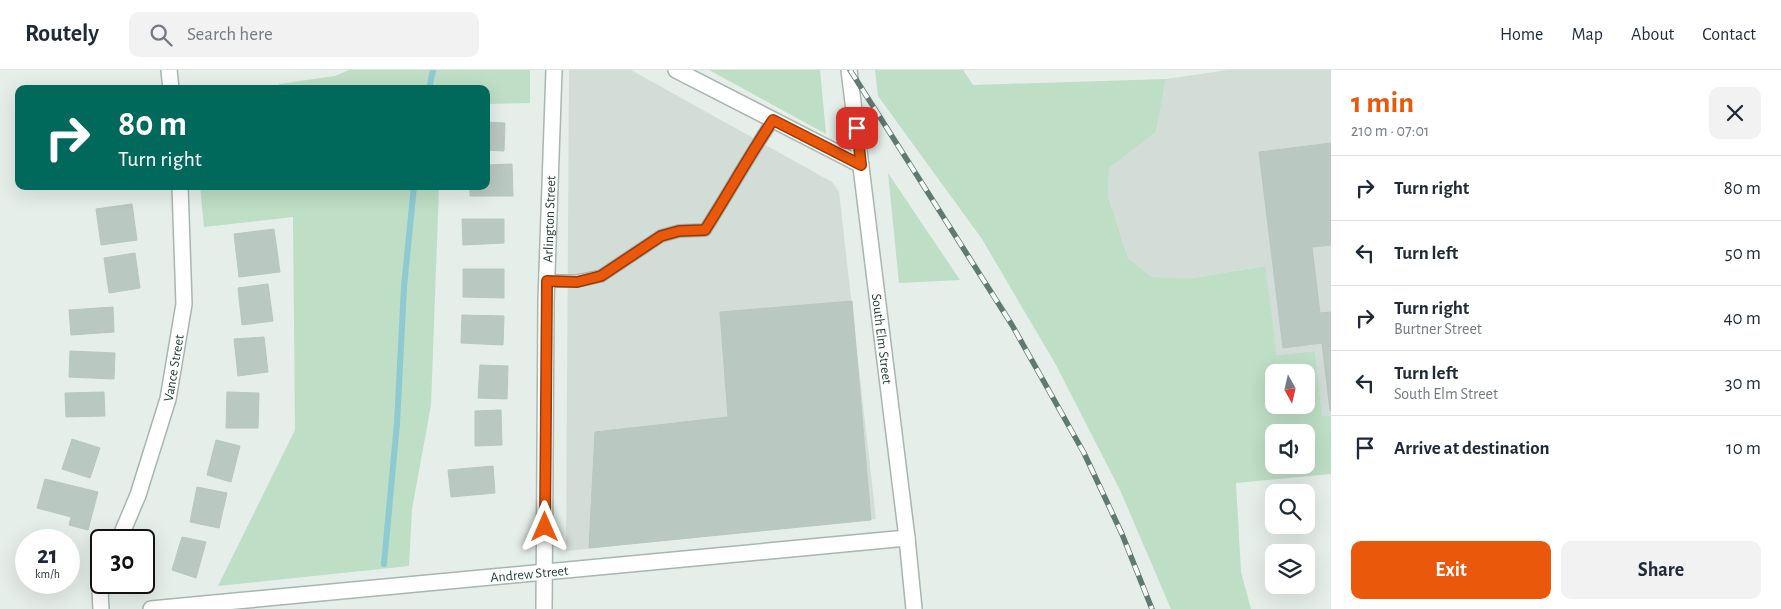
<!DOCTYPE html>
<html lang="en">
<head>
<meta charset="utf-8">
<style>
  body { margin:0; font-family:"Alegreya Sans",sans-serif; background:#f2f2f3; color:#1f2937; height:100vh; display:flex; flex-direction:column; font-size:19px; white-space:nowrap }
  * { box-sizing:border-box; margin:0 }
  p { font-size:16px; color:#747a83 }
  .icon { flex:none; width:28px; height:28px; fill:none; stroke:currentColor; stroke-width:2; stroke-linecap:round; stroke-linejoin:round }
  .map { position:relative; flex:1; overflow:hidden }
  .drawer { display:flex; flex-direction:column; background:#fff; width:450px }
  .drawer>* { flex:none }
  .banner { position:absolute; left:15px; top:15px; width:475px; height:105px; border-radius:10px; box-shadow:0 5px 20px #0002; background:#00695c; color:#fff; overflow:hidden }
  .needle { width:32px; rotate:172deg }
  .tools { position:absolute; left:1265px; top:294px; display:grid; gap:10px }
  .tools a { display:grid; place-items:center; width:50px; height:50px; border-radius:10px; background:#fff; box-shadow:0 5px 20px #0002; font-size:25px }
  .speed { position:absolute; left:15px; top:459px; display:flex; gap:10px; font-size:25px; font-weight:700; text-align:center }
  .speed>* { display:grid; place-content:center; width:65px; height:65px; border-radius:50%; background:#fff; box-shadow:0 5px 20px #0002; line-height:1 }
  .speed small { font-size:12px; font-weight:400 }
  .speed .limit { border:2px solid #111; border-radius:8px; background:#fff; color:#111 }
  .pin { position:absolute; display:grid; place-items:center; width:42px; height:42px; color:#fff; margin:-21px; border-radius:10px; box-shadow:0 2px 8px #0006 }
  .me { position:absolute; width:55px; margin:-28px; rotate:0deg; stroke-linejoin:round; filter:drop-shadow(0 0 4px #0008) }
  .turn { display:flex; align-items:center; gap:18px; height:105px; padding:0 20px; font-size:22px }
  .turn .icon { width:65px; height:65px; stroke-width:2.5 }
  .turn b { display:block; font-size:35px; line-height:42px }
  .round { display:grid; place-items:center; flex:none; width:52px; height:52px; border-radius:10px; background:#f2f2f3 }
  .head { display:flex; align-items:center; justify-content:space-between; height:85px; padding:0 20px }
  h1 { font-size:30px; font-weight:600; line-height:38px; color:#ea580c }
  .action { display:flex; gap:10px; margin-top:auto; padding:10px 20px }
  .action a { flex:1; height:58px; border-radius:10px; background:#ea580c; color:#fff; font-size:20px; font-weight:600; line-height:58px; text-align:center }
  .action a+a { background:#f2f2f3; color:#1f2937 }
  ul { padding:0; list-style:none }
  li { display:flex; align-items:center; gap:15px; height:65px; padding:0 20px; border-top:1px solid #e0e1e3 }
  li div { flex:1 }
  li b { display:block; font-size:19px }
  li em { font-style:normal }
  header { display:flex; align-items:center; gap:30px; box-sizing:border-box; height:70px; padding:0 25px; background:#fff; border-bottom:1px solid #e0e1e3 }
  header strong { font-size:24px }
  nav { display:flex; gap:28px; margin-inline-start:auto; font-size:18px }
  .search { width:350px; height:45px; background:#f2f2f3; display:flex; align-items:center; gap:12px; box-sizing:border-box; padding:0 18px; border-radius:10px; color:#747a83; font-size:19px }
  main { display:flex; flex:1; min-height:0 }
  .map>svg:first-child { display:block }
  .built { fill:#d3ddd8 }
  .green { fill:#bedec5; fill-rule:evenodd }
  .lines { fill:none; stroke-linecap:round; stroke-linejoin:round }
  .stream { stroke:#8ecad1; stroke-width:6 }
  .building { fill:#bac8c2; stroke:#b7c7c0 }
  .service-casing { stroke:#a7b6b0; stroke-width:14 }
  .minor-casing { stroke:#a7b6b0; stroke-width:18 }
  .tertiary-casing { stroke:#a7b6b0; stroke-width:18 }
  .service { stroke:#fff; stroke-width:11 }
  .minor { stroke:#fff; stroke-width:15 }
  .tertiary { stroke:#fff; stroke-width:15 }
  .rail-casing { stroke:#5f7a72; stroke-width:5.5 }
  .rail { stroke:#f5faf7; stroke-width:4; stroke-dasharray:11; stroke-linecap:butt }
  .route-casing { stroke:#983908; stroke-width:12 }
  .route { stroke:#ea580c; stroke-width:9 }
  .labels { text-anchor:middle; stroke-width:4; stroke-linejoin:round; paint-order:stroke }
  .street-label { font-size:14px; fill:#243f37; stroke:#f5faf7 }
</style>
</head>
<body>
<header>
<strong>Routely</strong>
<div class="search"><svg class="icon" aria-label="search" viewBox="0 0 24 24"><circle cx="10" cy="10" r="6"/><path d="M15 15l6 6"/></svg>Search here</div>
<nav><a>Home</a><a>Map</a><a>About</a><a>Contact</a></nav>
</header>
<main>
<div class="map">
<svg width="1331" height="539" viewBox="0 0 1331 539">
  <rect width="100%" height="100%" fill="#e5eee9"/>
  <!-- built -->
  <g class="built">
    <polygon points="569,0 631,0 832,112 839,122 876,449 566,481"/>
    <polygon points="1228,0 1331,0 1331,345 1322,346 1315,281 1277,285 1264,196 1192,208 1152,207 1128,188 1108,126 1109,97 1156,62 1166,9"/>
  </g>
  <!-- green -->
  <g class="green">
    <polygon points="349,0 530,0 530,33 486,34 486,19 279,19 279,14 335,6"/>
    <polygon points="709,0 820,0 826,64"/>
    <path d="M875,0H963L973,15L1166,9L1156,62L1109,98L1108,126L1128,188L1152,207L1192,208L1265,196L1277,285L1315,281L1322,346L1331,345V404L1236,413L1241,502L1251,539H1171L1120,420L1056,295L982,169L878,26ZM1274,302H1306V335H1274ZM1274,362H1306V395H1274Z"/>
    <polygon points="888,103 960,210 899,213"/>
    <polygon points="200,116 439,116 431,335 412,439 409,496 218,516 295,360 293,147 204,157"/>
  </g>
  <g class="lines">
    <!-- stream -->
    <g class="stream">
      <polyline points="429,19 433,0"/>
      <polyline points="384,494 397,353 404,217 414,116"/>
    </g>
  </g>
  <!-- building -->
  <g class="building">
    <polygon points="486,52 505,53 504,81 486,80"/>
    <polygon points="1331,73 1331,175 1312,177 1320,243 1331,242 1331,341 1330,341 1322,273 1283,278 1259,82"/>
    <polygon points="512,94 513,126 470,126 470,116 486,116 486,95"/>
    <polygon points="132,134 137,170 101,175 96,139"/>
    <polygon points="462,149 504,149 504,173 463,175"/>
    <polygon points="274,159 280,202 239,207 234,164"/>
    <polygon points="135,183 140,218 109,223 104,188"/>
    <polygon points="463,199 504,199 504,228 463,227"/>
    <polygon points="268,214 273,251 242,255 238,218"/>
    <polygon points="852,231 871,450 589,478 595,362 728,347 720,242"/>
    <polygon points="113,237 114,262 71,265 69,240"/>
    <polygon points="462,245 504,246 503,275 461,273"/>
    <polygon points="264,267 268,302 238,306 234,269"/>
    <polygon points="70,281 115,283 114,309 69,307"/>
    <polygon points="480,295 508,296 507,329 478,328"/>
    <polygon points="104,322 105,346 66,347 65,323"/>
    <polygon points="227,322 259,323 258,358 226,358"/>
    <polygon points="501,340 502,375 475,376 475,341"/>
    <polygon points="72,369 100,378 90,408 62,399"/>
    <polygon points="216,370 240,376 231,412 207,405"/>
    <polygon points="493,396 495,423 451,427 448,400"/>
    <polygon points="45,409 98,422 88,460 69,455 71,447 37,438"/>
    <polygon points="197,417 227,423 219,458 190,452"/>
    <polygon points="182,467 206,472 196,508 172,500"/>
  </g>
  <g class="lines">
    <!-- service casing -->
    <g class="service-casing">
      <path id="service" d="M547,211H577L601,206L661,166L679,161L705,160C728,124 749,86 773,50"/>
    </g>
    <!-- minor casing -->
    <g class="minor-casing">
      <g id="minor">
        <polyline points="169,0 171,19"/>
        <polyline points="676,0 861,95"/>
        <path id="s1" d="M119,470L138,425L168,329L184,234L180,116"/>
        <polyline points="101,539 100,520 103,512"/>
        <path id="s2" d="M151,539L907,468"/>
        <path id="s3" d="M544,539L546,231L554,0"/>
      </g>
    </g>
    <!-- tertiary casing -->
    <g class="tertiary-casing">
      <g id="tertiary">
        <path id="s4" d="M849,0L907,468L914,539"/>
      </g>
    </g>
    <!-- service -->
    <use href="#service" class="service"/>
    <!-- minor -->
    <use href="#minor" class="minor"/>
    <!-- tertiary -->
    <use href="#tertiary" class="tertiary"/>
    <!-- rail casing -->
    <g class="rail-casing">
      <polyline id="rail" points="850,0 1012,255 1084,383 1122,464 1152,539"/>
    </g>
    <!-- rail -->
    <use href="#rail" class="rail"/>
  </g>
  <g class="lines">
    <!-- route casing -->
    <g class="route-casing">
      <path id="route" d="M545,457L547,211L577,212L601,206L661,166L679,161L705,160C728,124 749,86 773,50L861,95L857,58"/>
    </g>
    <!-- route -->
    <use href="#route" class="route"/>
  </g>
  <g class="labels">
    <!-- street labels -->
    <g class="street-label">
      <text dy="5" stroke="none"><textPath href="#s3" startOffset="390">Arlington Street</textPath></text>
      <text dy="5" stroke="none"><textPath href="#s4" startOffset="271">South Elm Street</textPath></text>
      <text dy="5" stroke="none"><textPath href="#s1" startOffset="181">Vance Street</textPath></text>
      <text dy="5" stroke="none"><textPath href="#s2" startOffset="380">Andrew Street</textPath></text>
    </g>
  </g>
</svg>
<div class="tools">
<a><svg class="needle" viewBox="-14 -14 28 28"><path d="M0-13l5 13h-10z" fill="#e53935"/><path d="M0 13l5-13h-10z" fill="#747a83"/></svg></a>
<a><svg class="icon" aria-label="sound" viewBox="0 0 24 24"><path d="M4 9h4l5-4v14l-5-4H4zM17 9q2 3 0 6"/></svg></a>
<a><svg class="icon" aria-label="search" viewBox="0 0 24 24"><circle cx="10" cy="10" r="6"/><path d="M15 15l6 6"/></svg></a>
<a><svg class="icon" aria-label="layers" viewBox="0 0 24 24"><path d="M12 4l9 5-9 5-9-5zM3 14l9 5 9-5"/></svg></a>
</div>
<div class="speed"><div>21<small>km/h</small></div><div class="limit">30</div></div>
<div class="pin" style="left:857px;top:58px;background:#d93025"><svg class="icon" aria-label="arrive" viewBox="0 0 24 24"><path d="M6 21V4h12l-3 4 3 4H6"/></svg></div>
<svg class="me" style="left:545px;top:457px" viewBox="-20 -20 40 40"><path d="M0-17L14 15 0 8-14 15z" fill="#ea580c" stroke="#fff" stroke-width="4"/></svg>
<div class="banner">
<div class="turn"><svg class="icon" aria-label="right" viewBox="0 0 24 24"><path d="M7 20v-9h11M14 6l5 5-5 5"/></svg><div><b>80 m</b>Turn right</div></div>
</div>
</div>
<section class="drawer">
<div class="head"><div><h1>1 min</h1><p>210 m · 07:01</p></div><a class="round"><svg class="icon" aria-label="close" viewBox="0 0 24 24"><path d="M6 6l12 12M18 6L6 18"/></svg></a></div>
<ul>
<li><svg class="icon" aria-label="right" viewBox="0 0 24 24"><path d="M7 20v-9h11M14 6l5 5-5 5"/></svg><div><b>Turn right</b></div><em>80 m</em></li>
<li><svg class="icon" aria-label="left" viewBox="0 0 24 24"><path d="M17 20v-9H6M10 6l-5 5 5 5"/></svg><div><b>Turn left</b></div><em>50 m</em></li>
<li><svg class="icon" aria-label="right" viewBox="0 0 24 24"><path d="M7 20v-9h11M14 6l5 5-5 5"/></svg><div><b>Turn right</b><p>Burtner Street</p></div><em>40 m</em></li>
<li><svg class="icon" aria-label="left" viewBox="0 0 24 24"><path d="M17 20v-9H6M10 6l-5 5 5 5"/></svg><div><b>Turn left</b><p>South Elm Street</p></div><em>30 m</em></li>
<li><svg class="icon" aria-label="arrive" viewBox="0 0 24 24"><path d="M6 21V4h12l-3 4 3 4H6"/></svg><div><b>Arrive at destination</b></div><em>10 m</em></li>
</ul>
<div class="action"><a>Exit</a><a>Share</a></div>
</section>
</main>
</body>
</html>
